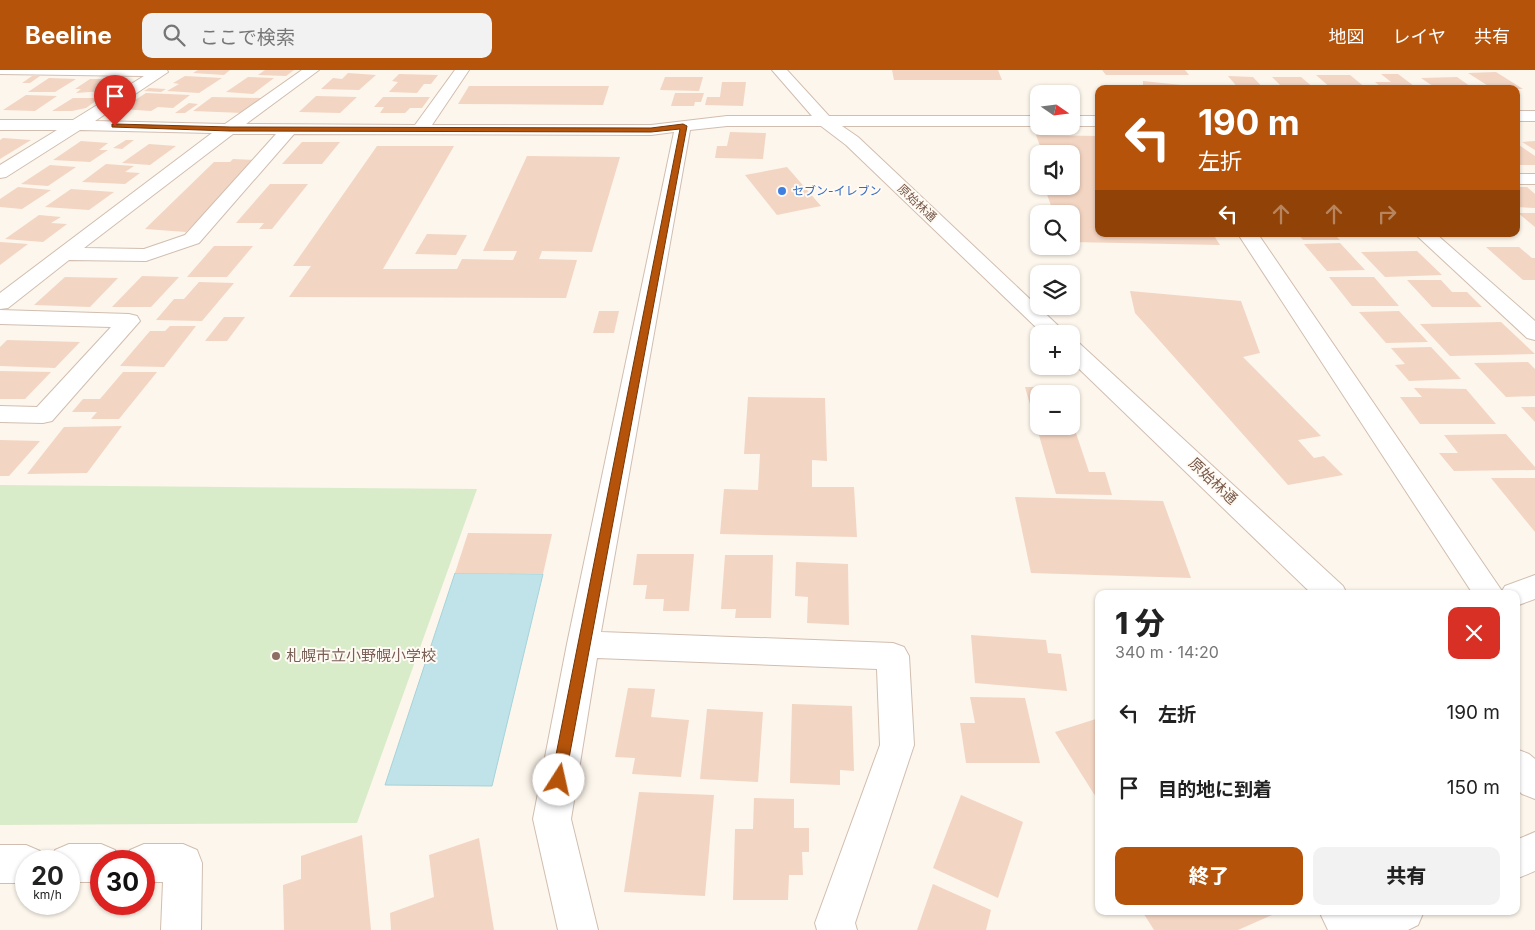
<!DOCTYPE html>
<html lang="ja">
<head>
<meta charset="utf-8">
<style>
  body { margin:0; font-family:Inter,"Noto Sans JP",sans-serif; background:#f2f2f2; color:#222; height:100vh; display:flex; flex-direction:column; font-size:19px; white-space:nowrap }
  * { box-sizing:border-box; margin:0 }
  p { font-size:16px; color:#767676 }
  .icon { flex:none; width:28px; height:28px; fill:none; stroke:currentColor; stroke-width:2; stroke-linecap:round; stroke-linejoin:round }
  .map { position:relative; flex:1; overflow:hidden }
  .sheet { position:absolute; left:1095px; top:520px; width:425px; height:325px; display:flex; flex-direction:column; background:#fff; border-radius:10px; box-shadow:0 1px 4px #0004 }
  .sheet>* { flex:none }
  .top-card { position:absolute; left:1095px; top:15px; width:425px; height:152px; border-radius:10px; box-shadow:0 1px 4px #0004; background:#b45309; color:#fff; overflow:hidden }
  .needle { width:32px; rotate:104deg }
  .tools { position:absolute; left:1030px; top:15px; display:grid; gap:10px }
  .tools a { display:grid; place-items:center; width:50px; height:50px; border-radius:10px; background:#fff; box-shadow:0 1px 4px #0004; font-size:25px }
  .speed { position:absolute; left:15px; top:780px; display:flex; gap:10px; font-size:25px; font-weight:700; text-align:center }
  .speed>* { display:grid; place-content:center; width:65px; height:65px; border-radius:50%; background:#fff; box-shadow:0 1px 4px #0004; line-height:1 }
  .speed small { font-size:12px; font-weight:400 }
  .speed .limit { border:8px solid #d22; background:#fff; color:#111 }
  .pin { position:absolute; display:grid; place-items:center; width:42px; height:42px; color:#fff; margin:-51px -21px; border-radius:50% 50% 50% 0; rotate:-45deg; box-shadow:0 0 5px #0007 }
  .pin .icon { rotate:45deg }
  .me { position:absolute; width:55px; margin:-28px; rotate:10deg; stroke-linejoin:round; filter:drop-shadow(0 0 4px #0008) }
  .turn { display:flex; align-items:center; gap:18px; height:105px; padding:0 20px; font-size:22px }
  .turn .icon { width:65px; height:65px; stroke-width:2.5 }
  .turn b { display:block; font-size:35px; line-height:42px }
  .lanes { display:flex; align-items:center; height:48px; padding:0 20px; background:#0003; justify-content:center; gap:25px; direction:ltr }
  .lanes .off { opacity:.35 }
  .round { display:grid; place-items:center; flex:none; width:52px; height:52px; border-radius:10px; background:#f2f2f2 }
  .summary { display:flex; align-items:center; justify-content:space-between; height:85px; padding:0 20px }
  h1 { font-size:30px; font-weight:800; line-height:38px }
  .button { display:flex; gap:10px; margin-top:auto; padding:10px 20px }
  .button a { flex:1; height:58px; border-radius:10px; background:#b45309; color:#fff; font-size:20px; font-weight:800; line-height:58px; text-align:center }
  .button a+a { background:#f2f2f2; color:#222 }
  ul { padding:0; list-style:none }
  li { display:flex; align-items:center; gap:15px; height:75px; padding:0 20px }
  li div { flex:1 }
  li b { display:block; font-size:19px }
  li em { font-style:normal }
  header { display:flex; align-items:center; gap:30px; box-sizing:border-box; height:70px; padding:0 25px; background:#b45309; color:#fff }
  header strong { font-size:24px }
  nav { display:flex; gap:28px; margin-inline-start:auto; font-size:18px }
  .search { width:350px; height:45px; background:#f2f2f2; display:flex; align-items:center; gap:12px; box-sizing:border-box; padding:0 18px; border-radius:10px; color:#767676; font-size:19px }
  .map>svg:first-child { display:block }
  .green { fill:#d8ecc9 }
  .water { fill:#bfe3e8; stroke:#a5d3da }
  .building { fill:#f3d5c3 }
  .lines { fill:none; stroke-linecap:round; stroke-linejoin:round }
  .minor-casing { stroke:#d1beb0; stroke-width:2 }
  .minor { fill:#fff; fill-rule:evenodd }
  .route { fill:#b45309; stroke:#753606 }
  .shop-dot { fill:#3f7fe0; stroke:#fffaf3; stroke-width:2 }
  .education-dot { fill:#8d6e63; stroke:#fffaf3; stroke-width:2 }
  .labels { text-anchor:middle; stroke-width:4; stroke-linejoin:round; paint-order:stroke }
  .far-shop-label { font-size:12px; fill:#366cbe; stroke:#fffaf3; text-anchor:start }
  .far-street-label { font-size:12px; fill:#7a5c4d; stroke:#fffaf3 }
  .street-label { font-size:15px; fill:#7a5c4d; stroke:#fffaf3 }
  .education-label { font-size:15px; fill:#785e54; stroke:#fffaf3; text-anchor:start }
</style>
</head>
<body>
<header>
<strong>Beeline</strong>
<div class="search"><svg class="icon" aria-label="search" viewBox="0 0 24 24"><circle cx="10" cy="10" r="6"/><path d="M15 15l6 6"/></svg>ここで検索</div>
<nav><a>地図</a><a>レイヤ</a><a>共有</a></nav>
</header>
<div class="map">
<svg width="1535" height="860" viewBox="0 0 1535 860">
  <rect width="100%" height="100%" fill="#fdf6ec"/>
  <!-- green -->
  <polygon class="green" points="0,415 477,419 357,753 0,755"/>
  <!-- water -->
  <polygon class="water" points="455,503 543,504 492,716 385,715"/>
  <!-- building -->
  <g class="building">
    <polygon points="198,0 230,0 224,5 193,3"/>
    <polygon points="265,0 294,0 286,6 258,5"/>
    <polygon points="892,0 998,0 1002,10 894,10"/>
    <polygon points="1102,0 1185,0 1189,5 1106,5"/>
    <polygon points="1496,2 1523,19 1493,19 1468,3"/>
    <polygon points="348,3 376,5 359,20 321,19 333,8 342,9"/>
    <polygon points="399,4 438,5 431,14 424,14 417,23 389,22 398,12 392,11"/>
    <polygon points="1381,4 1398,4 1418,19 1384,19 1375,12 1391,12"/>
    <polygon points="1316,5 1350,5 1367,19 1332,19"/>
    <polygon points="32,6 40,6 30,13 22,13"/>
    <polygon points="185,6 222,8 199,23 167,21 179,14 173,13"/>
    <polygon points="1228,6 1253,7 1264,19 1239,19"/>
    <polygon points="248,7 274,8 253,24 226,22"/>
    <polygon points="665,7 703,7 699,21 660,20"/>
    <polygon points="1272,7 1301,7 1315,19 1284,19"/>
    <polygon points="1457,7 1474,19 1437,19 1421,8"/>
    <polygon points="49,8 76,9 55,22 28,22"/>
    <polygon points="90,9 121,9 105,21 76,23 81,19 75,19"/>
    <polygon points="1143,11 1181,15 1182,19 1143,19"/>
    <polygon points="722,12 746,12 743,36 705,35 707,27 720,27"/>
    <polygon points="469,16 609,16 603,35 458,34"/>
    <polygon points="149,18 166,19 161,22 144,21"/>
    <polygon points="146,23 190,25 173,38 158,37 151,41 121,39"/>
    <polygon points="675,23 704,23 701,32 695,32 694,36 671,36"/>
    <polygon points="26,25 57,26 35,41 3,40"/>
    <polygon points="316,26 357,27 340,43 299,42"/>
    <polygon points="212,27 261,28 243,43 193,41"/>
    <polygon points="383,27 430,27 422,38 410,38 405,43 380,43 384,37 374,37"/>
    <polygon points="73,28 100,28 86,38 72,41 52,41"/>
    <polygon points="189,33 198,34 185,43 175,43"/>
    <polygon points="730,62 766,63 763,89 715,88 717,76 727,76"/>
    <polygon points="1036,65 1099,66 1099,164 1213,164 1220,175 1071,172 1071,144 1054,144 1044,116 1071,116 1071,84 1043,84"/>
    <polygon points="3,68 31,70 0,89 0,70"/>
    <polygon points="126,70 134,70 122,79 113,78"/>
    <polygon points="81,71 108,73 99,80 108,80 90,92 53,90"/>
    <polygon points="1535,71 1535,80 1522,72"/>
    <polygon points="302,72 340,72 322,94 282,94"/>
    <polygon points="1516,73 1535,86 1535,95 1516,95"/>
    <polygon points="149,74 176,76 150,95 122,93"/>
    <polygon points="377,76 454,76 383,199 457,199 462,189 513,190 517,181 483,181 527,86 620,87 592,182 542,181 539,189 577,190 566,228 289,227 311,196 293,196"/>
    <polygon points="233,89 256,90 186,162 145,159 214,92 230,92"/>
    <polygon points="106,94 134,96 125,102 140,103 125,114 82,112"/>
    <polygon points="50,95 76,97 48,116 21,114"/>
    <polygon points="787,97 821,136 777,145 745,105"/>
    <polygon points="270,114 308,114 272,159 259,159 264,153 236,153"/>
    <polygon points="18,117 51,120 22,139 0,137 0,129"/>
    <polygon points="1516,117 1527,117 1535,124 1535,138 1516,137"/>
    <polygon points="71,119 114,122 89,140 45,137"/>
    <polygon points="1518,143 1535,143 1535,157"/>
    <polygon points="39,145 61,147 51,153 67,154 43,172 5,169"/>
    <polygon points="427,164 467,165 456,185 415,184"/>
    <polygon points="1298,164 1334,164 1340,170 1303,170"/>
    <polygon points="1362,164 1403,164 1405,166 1365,167"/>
    <polygon points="1470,164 1512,164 1515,166 1474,167"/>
    <polygon points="0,172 28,174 0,195"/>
    <polygon points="1340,173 1365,200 1327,201 1304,174"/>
    <polygon points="214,176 253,176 227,207 187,207"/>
    <polygon points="1486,177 1519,177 1532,188 1535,188 1535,210 1523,210"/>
    <polygon points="1417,181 1442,205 1385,207 1361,182"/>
    <polygon points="142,206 179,207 151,237 112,237"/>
    <polygon points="65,207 118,208 90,237 34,235"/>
    <polygon points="1329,207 1374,207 1399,236 1352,236"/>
    <polygon points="1407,210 1441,210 1452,222 1467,222 1482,237 1432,237"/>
    <polygon points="199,212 234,213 202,251 156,250 174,229 184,229"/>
    <polygon points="1130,221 1241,231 1260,283 1243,287 1321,366 1298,370 1314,388 1324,386 1343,405 1288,415 1135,243"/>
    <polygon points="599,241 619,241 614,263 593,263"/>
    <polygon points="1399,241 1428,272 1386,273 1359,242"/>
    <polygon points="224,247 245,247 227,271 205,271"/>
    <polygon points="1501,252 1535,284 1450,286 1420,254"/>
    <polygon points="170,256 196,256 164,297 120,296 150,261 165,261"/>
    <polygon points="7,270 80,272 55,298 0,296 0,277"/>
    <polygon points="1431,277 1461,309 1409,311 1395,295 1405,294 1391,278"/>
    <polygon points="1528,292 1535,299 1535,326 1506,327 1474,293"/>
    <polygon points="0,301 51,302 25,329 0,329"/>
    <polygon points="123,302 157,302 119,349 91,349 97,342 72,342 83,329 100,329"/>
    <polygon points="1025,317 1060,317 1062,324 1039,324 1039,356 1071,356 1072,351 1089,402 1105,402 1112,425 1056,424"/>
    <polygon points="1414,318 1466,319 1496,354 1420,354 1400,327 1422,327"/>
    <polygon points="748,327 825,328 827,391 812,390 812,417 854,417 857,467 720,464 724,419 758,420 760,384 744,384"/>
    <polygon points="1521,337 1535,337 1535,352"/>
    <polygon points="122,356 87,403 27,404 64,357"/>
    <polygon points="1506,364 1535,397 1535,400 1454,401 1439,383 1458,383 1444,365"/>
    <polygon points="0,370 40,371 9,406 0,406"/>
    <polygon points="1491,408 1535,408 1535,462"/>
    <polygon points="1015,427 1163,431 1191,508 1031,503"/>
    <polygon points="468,463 552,464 543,504 455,503"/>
    <polygon points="637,484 694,484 689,541 663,541 664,529 645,529 647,515 633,515"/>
    <polygon points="725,485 773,485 771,548 735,548 736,539 721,539"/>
    <polygon points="796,492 848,494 849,555 807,553 808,527 795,526"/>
    <polygon points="971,565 1046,570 1048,583 1061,584 1067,621 975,613"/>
    <polygon points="628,618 655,619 651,647 689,650 681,707 632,704 635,688 615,687"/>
    <polygon points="970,627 1025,628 1040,693 966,693 960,653 975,653"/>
    <polygon points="792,634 852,636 854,701 840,700 840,715 790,713"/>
    <polygon points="707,639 763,642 758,712 700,709"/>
    <polygon points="1099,648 1099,732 1055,662"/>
    <polygon points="639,722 714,725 705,826 624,822"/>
    <polygon points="961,725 1023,752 998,828 933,798"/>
    <polygon points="754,728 794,729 794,758 809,758 809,782 802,782 803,805 789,805 788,830 733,830 735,759 753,759"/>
    <polygon points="362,765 371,860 284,860 283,815 301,809 301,786"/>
    <polygon points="479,768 494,860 391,860 390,843 434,827 429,785"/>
    <polygon points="933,814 991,840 986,860 917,860"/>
    <polygon points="1142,841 1270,841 1272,845 1238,860 1154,860"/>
  </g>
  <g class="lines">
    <!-- minor casing -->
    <g class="minor-casing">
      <g id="minor">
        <path d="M0,0H167L168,2L95,51L225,54L302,0H319L246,54L415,55L455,0H469L432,55H651L727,46H812L772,0H787L829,46H1039V56H842L858,67L1067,264H1043L846,75L821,56H727L690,60L601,562L893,573L904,577L909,586L914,675L855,853L857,860H817L815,853L880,675L877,599L597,588L571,749L598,860H558L533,749L567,574L674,62L651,65L294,64L199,173L146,191L69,190L8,238L0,239V223L212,63L80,60L6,107L0,108V95L57,60H0V50H73L144,6L0,4ZM233,64H276L185,165L144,179L84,178Z"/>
        <rect x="1516" y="41" width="19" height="10"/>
        <rect x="1071" y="46" width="28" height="10"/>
        <rect x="1516" y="104" width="19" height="10"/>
        <polygon points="1238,164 1258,164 1502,521 1505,516 1535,505 1535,529 1516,536 1516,524 1473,524"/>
        <polygon points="1415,164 1436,164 1535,251 1535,270 1527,268"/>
        <polygon points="0,240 129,244 137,246 140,251 52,351 43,353 0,352 0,336 37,337 111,257 0,254"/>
        <polygon points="1071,271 1079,273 1343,516 1347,524 1312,524 1071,291"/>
        <polygon points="1516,679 1529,684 1535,689 1535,729 1522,724 1516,718"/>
        <polygon points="1535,762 1535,801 1516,809 1516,770"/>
        <polygon points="69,774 101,774 115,780 119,791 101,791 101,812 69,812 69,791 51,791 55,780"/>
        <polygon points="144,774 183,774 197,780 202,793 201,860 161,860 163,812 144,812 144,791 126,791 130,780"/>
        <polygon points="0,775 26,775 40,781 44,791 26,791 26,813 0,813"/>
        <polygon points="1319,841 1424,841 1418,855 1408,860 1328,860"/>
      </g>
    </g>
    <!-- minor -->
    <use href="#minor" class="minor"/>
  </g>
  <!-- route -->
  <polygon class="route" points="115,54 230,57 651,58 683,54 687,56 564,715 559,717 553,715 551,710 680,59 651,62 230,61 112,57 112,54"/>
  <!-- markers -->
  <circle class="shop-dot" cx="782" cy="121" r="5"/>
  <circle class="education-dot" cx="276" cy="586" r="5"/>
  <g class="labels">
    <!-- far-shop labels -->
    <g class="far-shop-label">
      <text x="792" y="125">セブン-イレブン</text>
    </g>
    <!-- far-street labels -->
    <g class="far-street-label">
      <text transform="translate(917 133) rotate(43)" y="4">原始林通</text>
    </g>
    <!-- street labels -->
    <g class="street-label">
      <text transform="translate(1213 411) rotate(43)" y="5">原始林通</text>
    </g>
    <!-- education labels -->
    <g class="education-label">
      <text x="286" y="591">札幌市立小野幌小学校</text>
    </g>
  </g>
</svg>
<div class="tools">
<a><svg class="needle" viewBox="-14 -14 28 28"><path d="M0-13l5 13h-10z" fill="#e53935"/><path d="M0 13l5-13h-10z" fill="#767676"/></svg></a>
<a><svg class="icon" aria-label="sound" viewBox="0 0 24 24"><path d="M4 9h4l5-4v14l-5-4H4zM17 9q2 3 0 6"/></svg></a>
<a><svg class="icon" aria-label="search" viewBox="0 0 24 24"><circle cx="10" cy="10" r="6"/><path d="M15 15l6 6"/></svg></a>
<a><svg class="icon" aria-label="layers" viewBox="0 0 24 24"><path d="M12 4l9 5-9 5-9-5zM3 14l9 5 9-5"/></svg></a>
<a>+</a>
<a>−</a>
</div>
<div class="speed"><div>20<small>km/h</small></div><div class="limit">30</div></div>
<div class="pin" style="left:115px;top:56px;background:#d93025"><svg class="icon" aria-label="arrive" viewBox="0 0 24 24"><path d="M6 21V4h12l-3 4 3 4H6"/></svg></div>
<svg class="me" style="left:559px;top:710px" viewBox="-20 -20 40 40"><circle r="19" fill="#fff"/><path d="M0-13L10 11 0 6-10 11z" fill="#b45309"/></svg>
<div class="top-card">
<div class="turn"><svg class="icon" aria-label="left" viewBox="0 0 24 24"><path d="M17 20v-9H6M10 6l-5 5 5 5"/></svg><div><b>190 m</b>左折</div></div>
<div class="lanes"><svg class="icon" aria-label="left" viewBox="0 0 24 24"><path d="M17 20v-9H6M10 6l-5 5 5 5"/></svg><svg class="icon off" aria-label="ahead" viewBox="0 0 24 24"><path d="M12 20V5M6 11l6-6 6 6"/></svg><svg class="icon off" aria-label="ahead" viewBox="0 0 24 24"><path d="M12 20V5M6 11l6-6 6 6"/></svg><svg class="icon off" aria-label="right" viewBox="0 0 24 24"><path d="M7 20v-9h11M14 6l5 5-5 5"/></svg></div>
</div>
<section class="sheet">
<div class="summary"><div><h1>1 分</h1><p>340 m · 14:20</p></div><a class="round" style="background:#d93025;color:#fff"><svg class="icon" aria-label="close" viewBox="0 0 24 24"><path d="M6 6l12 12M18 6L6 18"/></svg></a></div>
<ul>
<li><svg class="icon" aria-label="left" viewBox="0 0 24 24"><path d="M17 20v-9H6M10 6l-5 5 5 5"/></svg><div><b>左折</b></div><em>190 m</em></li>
<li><svg class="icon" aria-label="arrive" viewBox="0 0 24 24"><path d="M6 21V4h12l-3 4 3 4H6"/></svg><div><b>目的地に到着</b></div><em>150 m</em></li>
</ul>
<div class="button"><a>終了</a><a>共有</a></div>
</section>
</div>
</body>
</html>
